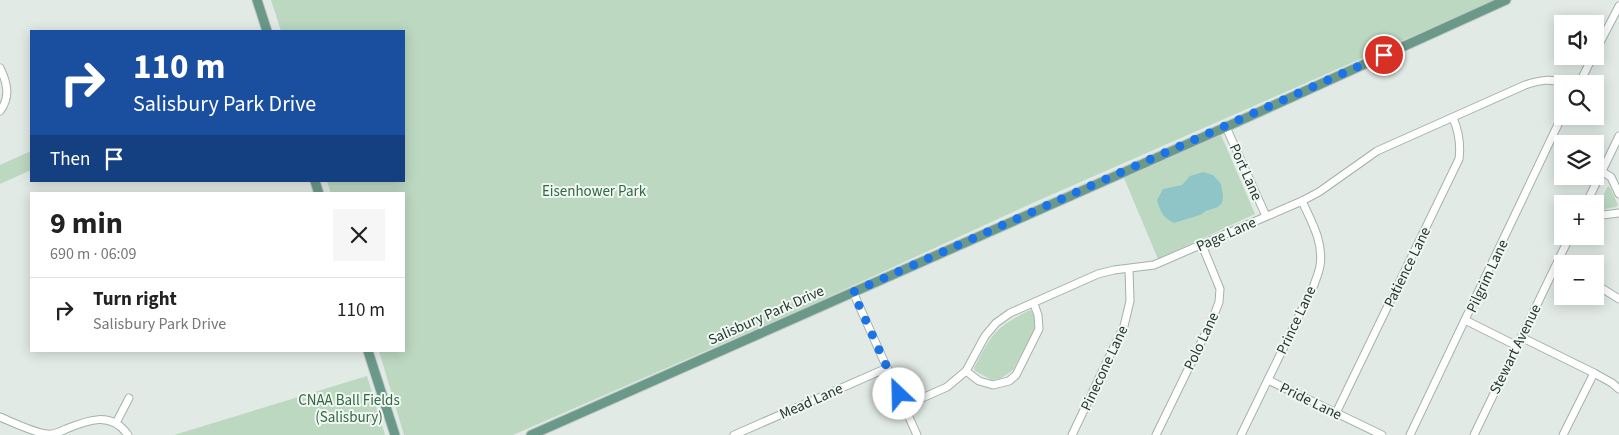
<!DOCTYPE html>
<html lang="en">
<head>
<meta charset="utf-8">
<style>
  body { margin:0; font-family:"Source Sans 3",sans-serif; background:#f6f6f6; color:#222; height:100vh; display:flex; flex-direction:column; font-size:19px; white-space:nowrap }
  * { box-sizing:border-box; margin:0 }
  p { font-size:16px; color:#767676 }
  .icon { flex:none; width:28px; height:28px; fill:none; stroke:currentColor; stroke-width:2; stroke-linecap:round; stroke-linejoin:round }
  .map { position:relative; flex:1; overflow:hidden }
  .drawer { position:absolute; left:30px; top:192px; width:375px; height:160px; display:flex; flex-direction:column; background:#fff; border-radius:0px; box-shadow:0 2px 12px #0003 }
  .drawer>* { flex:none }
  .top-card { position:absolute; left:30px; top:30px; width:375px; height:152px; border-radius:0px; box-shadow:0 2px 12px #0003; background:#1a4fa0; color:#fff; overflow:hidden }
  .fabs { position:absolute; left:1554px; top:15px; display:grid; gap:10px }
  .fabs a { display:grid; place-items:center; width:50px; height:50px; border-radius:0px; background:#fff; box-shadow:0 2px 12px #0003; font-size:25px }
  .pin { position:absolute; display:grid; place-items:center; width:42px; height:42px; color:#fff; margin:-21px; border:2px solid #fff; border-radius:50%; box-shadow:0 1px 5px #0007 }
  .me { position:absolute; width:55px; margin:-28px; rotate:336deg; stroke-linejoin:round; filter:drop-shadow(0 0 4px #0008) }
  .turn { display:flex; align-items:center; gap:18px; height:105px; padding:0 20px; font-size:22px }
  .turn .icon { width:65px; height:65px; stroke-width:2.5 }
  .turn b { display:block; font-size:35px; line-height:42px }
  .then { display:flex; align-items:center; height:48px; padding:0 20px; background:#0003; gap:10px; font-size:19px }
  .round { display:grid; place-items:center; flex:none; width:52px; height:52px; border-radius:0px; background:#f6f6f6 }
  .summary { display:flex; align-items:center; justify-content:space-between; height:85px; padding:0 20px }
  h1 { font-size:30px; font-weight:700; line-height:38px }
  ul { padding:0; list-style:none }
  li { display:flex; align-items:center; gap:15px; height:65px; padding:0 20px; border-top:1px solid #e0e0e0 }
  li div { flex:1 }
  li b { display:block; font-size:19px }
  li em { font-style:normal }
  .map>svg:first-child { display:block }
  .green { fill:#bcd8c1 }
  .water { fill:#90c5c8 }
  .lines { fill:none; stroke-linecap:round; stroke-linejoin:round }
  .minor-casing { stroke:#a5b1ab; stroke-width:9 }
  .major-casing { stroke:#c2c7c5; stroke-width:11 }
  .minor { stroke:#fff; stroke-width:7 }
  .major { stroke:#6b9989; stroke-width:9 }
  .route { stroke:#1a73e8; stroke-width:9; stroke-dasharray:0 16.2 }
  .labels { text-anchor:middle; stroke-width:4; stroke-linejoin:round; paint-order:stroke }
  .street-label { font-size:15px; fill:#243830; stroke:#f1f7f3 }
  .park-label { font-size:15px; fill:#336942; stroke:#f1f7f3 }
</style>
</head>
<body>
<div class="map">
<svg width="1619" height="435" viewBox="0 0 1619 435">
  <rect width="100%" height="100%" fill="#e1eae5"/>
  <!-- green -->
  <g class="green">
    <polygon points="271,0 1495,0 1035,202 804,308 513,435 404,435 379,351 404,351 404,194 331,194 327,181 404,181 404,31 281,31"/>
    <polygon points="1221,135 1255,214 1158,259 1124,178"/>
    <polygon points="31,151 31,170 0,184 0,165"/>
    <polygon points="1608,186 1611,189 1618,205 1616,207 1599,210 1598,205"/>
    <path d="M1030,310L1034,312L1035,324L1034,330L1013,370L1000,379L992,380L975,371L974,368C992,334 994,328 1030,310Z"/>
    <polygon points="367,376 385,435 174,435"/>
  </g>
  <!-- water -->
  <path class="water" d="M1203,172L1213,175L1221,184L1223,196L1222,203L1218,207L1206,211L1200,215L1174,223C1163,218 1160,211 1157,200L1163,189L1182,185L1190,176Z"/>
  <g class="lines">
    <!-- minor casing -->
    <g class="minor-casing">
      <g id="minor">
        <polyline points="1595,52 1619,6"/>
        <path d="M0,68C7,82 11,97 0,111"/>
        <polyline points="1579,84 1593,56"/>
        <polyline points="1226,127 1266,216"/>
        <polyline points="1601,171 1611,177 1619,194"/>
        <polyline points="1586,204 1619,136"/>
        <polyline points="1595,216 1619,213"/>
        <polyline points="1595,284 1619,299"/>
        <polyline points="853,292 917,435"/>
        <polyline points="1465,320 1517,346"/>
        <polyline points="1521,337 1594,373 1612,383 1619,389"/>
        <polyline points="966,371 979,381 993,385 1009,381 1016,375 1039,329 1038,315 1034,304"/>
        <polyline points="1268,380 1382,435"/>
        <path d="M904,406L947,387L966,371L985,336L996,323L1010,313L1098,274L1114,270L1154,265L1302,201L1319,192L1377,151L1525,85C1540,80 1551,78 1566,84"/>
        <path d="M1336,413L1459,159C1461,144 1459,132 1453,118"/>
        <path d="M0,417C12,422 35,433 47,434C54,435 60,432 66,429C88,420 111,411 128,435"/>
        <polyline points="116,423 129,398"/>
        <polyline points="734,435 887,368"/>
        <polyline points="1072,435 1124,326 1130,301 1129,269"/>
        <polyline points="1156,435 1213,318 1219,302 1220,289 1202,245"/>
        <path d="M1241,435L1314,285C1316,279 1319,272 1320,266C1324,242 1311,221 1302,201"/>
        <polyline points="1410,435 1562,116"/>
        <polyline points="1474,435 1570,236"/>
        <polyline points="1563,435 1594,373"/>
      </g>
    </g>
    <!-- major casing -->
    <g class="major-casing">
      <g id="major">
        <polyline points="257,0 267,31"/>
        <polyline points="315,181 319,194"/>
        <polyline points="368,351 395,435"/>
        <polyline points="531,435 1226,127 1506,0"/>
      </g>
    </g>
    <!-- minor -->
    <use href="#minor" class="minor"/>
    <!-- major -->
    <use href="#major" class="major"/>
  </g>
  <g class="lines">
    <!-- route -->
    <polyline class="route" points="899,394 853,292 1384,55"/>
  </g>
  <g class="labels">
    <!-- street labels -->
    <g class="street-label">
      <text transform="translate(1246 172) rotate(66)" y="5">Port Lane</text>
      <text transform="translate(1226 234) rotate(-24)" y="5">Page Lane</text>
      <text transform="translate(1407 267) rotate(-64)" y="5">Patience Lane</text>
      <text transform="translate(1487 276) rotate(-65)" y="5">Pilgrim Lane</text>
      <text transform="translate(766 315) rotate(-24)" y="5">Salisbury Park Drive</text>
      <text transform="translate(1296 320) rotate(-65)" y="5">Prince Lane</text>
      <text transform="translate(1201 341) rotate(-65)" y="5">Polo Lane</text>
      <text transform="translate(1515 349) rotate(-64)" y="5">Stewart Avenue</text>
      <text transform="translate(1104 368) rotate(-65)" y="5">Pinecone Lane</text>
      <text transform="translate(811 401) rotate(-24)" y="5">Mead Lane</text>
      <text transform="translate(1311 401) rotate(26)" y="5">Pride Lane</text>
    </g>
    <!-- park labels -->
    <g class="park-label">
      <text x="594" y="196">Eisenhower Park</text>
      <text x="349" y="405">CNAA Ball Fields<tspan x="349" dy="17">(Salisbury)</tspan></text>
    </g>
  </g>
</svg>
<div class="fabs">
<a><svg class="icon" aria-label="sound" viewBox="0 0 24 24"><path d="M4 9h4l5-4v14l-5-4H4zM17 9q2 3 0 6"/></svg></a>
<a><svg class="icon" aria-label="search" viewBox="0 0 24 24"><circle cx="10" cy="10" r="6"/><path d="M15 15l6 6"/></svg></a>
<a><svg class="icon" aria-label="layers" viewBox="0 0 24 24"><path d="M12 4l9 5-9 5-9-5zM3 14l9 5 9-5"/></svg></a>
<a>+</a>
<a>−</a>
</div>
<div class="pin" style="left:1384px;top:55px;background:#d93025"><svg class="icon" aria-label="arrive" viewBox="0 0 24 24"><path d="M6 21V4h12l-3 4 3 4H6"/></svg></div>
<svg class="me" style="left:899px;top:394px" viewBox="-20 -20 40 40"><circle r="19" fill="#fff"/><path d="M0-13L10 11 0 6-10 11z" fill="#1a73e8"/></svg>
<div class="top-card">
<div class="turn"><svg class="icon" aria-label="right" viewBox="0 0 24 24"><path d="M7 20v-9h11M14 6l5 5-5 5"/></svg><div><b>110 m</b>Salisbury Park Drive</div></div>
<div class="then">Then<svg class="icon" aria-label="arrive" viewBox="0 0 24 24"><path d="M6 21V4h12l-3 4 3 4H6"/></svg></div>
</div>
<section class="drawer">
<div class="summary"><div><h1>9 min</h1><p>690 m · 06:09</p></div><a class="round"><svg class="icon" aria-label="close" viewBox="0 0 24 24"><path d="M6 6l12 12M18 6L6 18"/></svg></a></div>
<ul>
<li><svg class="icon" aria-label="right" viewBox="0 0 24 24"><path d="M7 20v-9h11M14 6l5 5-5 5"/></svg><div><b>Turn right</b><p>Salisbury Park Drive</p></div><em>110 m</em></li>
</ul>
</section>
</div>
</body>
</html>
